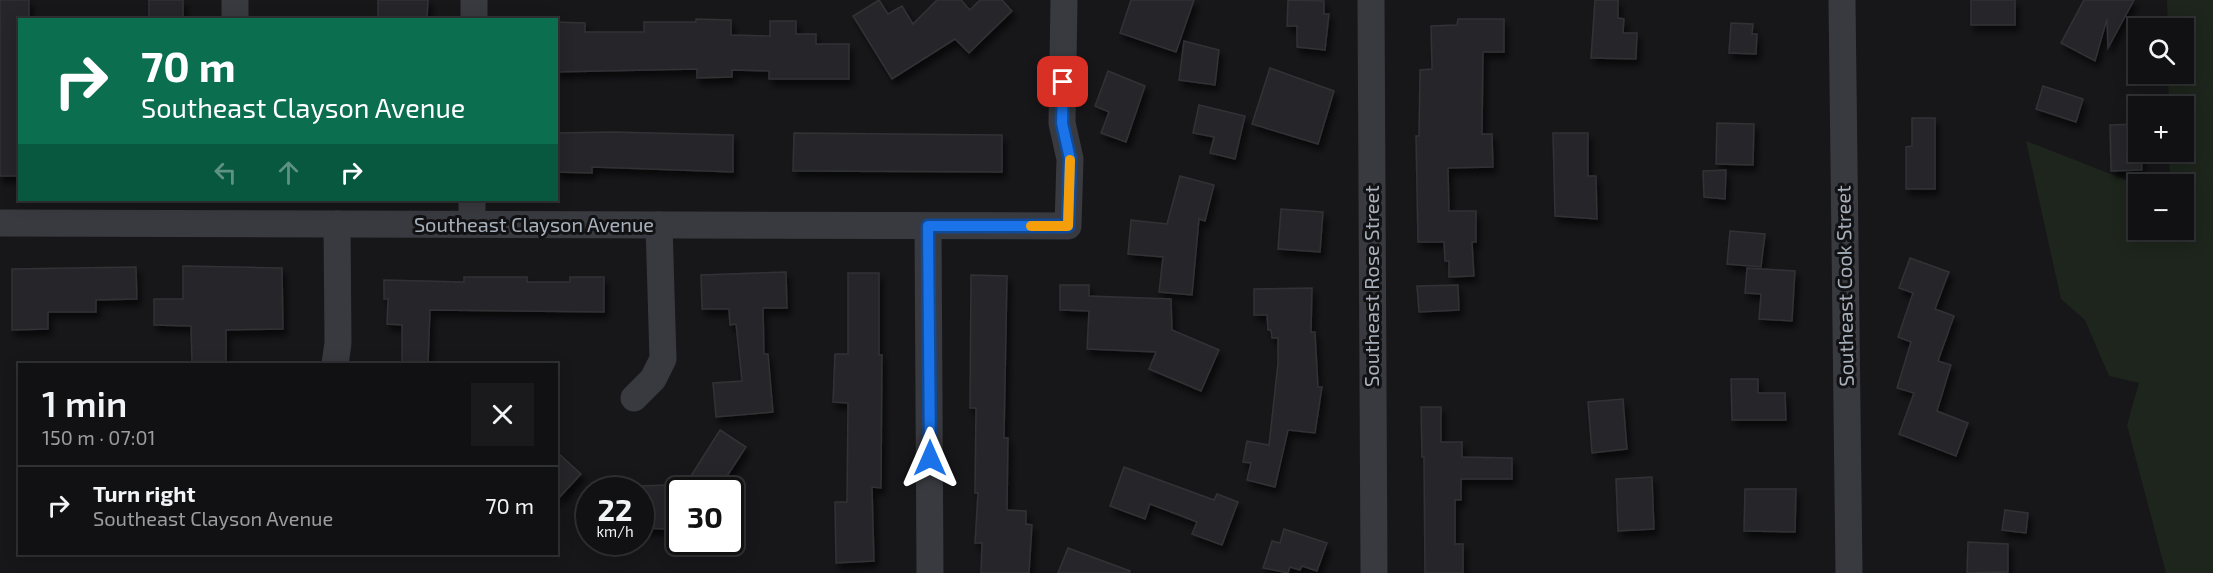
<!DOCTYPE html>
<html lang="en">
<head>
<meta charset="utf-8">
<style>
  body { margin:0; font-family:"Exo 2",sans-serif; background:#1a1a1d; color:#f1f3f6; height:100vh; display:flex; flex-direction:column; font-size:22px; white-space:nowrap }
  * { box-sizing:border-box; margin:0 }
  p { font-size:20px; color:#9c9da0 }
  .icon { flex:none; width:33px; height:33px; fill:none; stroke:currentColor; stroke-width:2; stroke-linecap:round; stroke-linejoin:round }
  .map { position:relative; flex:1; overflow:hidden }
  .sheet { position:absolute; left:18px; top:363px; width:540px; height:192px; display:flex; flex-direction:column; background:#111114; border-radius:0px; box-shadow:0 3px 15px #0003,0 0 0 2px #303134 }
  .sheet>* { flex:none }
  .banner { position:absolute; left:18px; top:18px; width:540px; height:183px; border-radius:0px; box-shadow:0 3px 15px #0003,0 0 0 2px #303134; background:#0b6e4f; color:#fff; overflow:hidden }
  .fabs { position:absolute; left:2128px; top:18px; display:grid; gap:12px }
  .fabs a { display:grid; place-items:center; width:66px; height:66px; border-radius:0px; background:#111114; box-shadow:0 3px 15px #0003,0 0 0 2px #303134; font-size:30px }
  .speed { position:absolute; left:576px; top:477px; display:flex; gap:12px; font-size:30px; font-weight:700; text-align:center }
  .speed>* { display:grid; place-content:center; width:78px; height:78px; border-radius:50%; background:#111114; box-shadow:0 3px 15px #0003,0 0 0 2px #303134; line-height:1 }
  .speed small { font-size:15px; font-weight:400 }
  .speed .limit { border:3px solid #111; border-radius:9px; background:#fff; color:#111 }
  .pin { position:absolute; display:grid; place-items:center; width:51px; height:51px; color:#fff; margin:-26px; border-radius:12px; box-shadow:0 3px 9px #0006 }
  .me { position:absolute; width:66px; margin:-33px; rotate:0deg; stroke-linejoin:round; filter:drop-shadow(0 0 4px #0008) }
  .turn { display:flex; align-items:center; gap:21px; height:126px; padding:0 24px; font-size:27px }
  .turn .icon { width:78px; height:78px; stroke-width:2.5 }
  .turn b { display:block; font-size:42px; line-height:51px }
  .lanes { display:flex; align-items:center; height:57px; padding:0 24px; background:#0003; justify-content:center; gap:30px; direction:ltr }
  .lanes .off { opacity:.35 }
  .round { display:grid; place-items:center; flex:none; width:63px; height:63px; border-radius:0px; background:#1a1a1d }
  .head { display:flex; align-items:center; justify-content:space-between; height:102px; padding:0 24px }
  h1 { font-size:36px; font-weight:600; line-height:45px }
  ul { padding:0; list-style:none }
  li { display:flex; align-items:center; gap:18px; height:78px; padding:0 24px; border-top:2px solid #303134 }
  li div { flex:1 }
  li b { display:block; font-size:22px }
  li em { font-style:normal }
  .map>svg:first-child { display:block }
  .green { fill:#1d251c }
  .building { fill:#27282b; stroke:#313236; stroke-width:1.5; filter:url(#shadow) }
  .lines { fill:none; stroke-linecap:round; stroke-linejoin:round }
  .minor { stroke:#383a3f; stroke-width:27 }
  .route-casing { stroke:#114b97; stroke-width:15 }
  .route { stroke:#1a73e8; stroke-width:10 }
  .slow { stroke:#f59e0b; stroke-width:10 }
  .labels { text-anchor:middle; stroke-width:6; stroke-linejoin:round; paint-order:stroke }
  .street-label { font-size:20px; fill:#a8b1bb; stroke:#121215 }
</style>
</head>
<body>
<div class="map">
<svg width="2213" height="573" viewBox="0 0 2213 573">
  <defs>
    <filter id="shadow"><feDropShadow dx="3.5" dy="6" stdDeviation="3" flood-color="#0009"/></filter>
  </defs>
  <rect width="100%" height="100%" fill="#17171a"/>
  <!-- green -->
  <polygon class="green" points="2167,0 2213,0 2213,573 2166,573 2127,425 2139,383 2109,376 2085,320 2061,299 2026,141 2139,185 2139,230 2184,230 2184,184 2170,184 2169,152 2184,152 2184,106 2169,106 2168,74 2184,74 2184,28 2168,28"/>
  <!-- building -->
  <g class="building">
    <polygon points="0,0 29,0 29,20 20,20 20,176 0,176"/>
    <rect x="149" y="0" width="34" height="20"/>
    <polygon points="378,0 428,0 427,20 378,20"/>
    <polygon points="879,0 888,14 902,6 913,24 937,0 961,0 970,10 980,0 1002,0 1012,11 969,53 955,39 892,79 853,16"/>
    <polygon points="1131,0 1194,0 1176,52 1120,33"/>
    <polygon points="1288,0 1324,1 1324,14 1329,14 1325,50 1297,47 1297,26 1287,26"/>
    <polygon points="1595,0 1618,0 1618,18 1624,19 1623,33 1637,33 1636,59 1591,58"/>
    <rect x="1971" y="0" width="44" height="25"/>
    <polygon points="2084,0 2134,0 2108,48 2107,19 2095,61 2061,43"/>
    <polygon points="696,19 731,20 731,35 770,36 770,21 796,21 796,34 816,34 816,44 849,44 849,79 769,79 769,71 732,70 732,77 697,78 697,69 556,72 556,22 585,23 585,32 644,32 644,22 696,22"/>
    <polygon points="1458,19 1504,19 1504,52 1483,52 1482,134 1492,134 1493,167 1448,168 1449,211 1476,211 1476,242 1472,242 1474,276 1449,277 1449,261 1445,261 1444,242 1418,242 1416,136 1419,136 1420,70 1432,69 1431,26 1457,25"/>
    <polygon points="1731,23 1753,24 1752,34 1757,34 1756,54 1729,53"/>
    <polygon points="1184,41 1219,50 1215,85 1179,80"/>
    <polygon points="1270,68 1334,91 1318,144 1252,124"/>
    <polygon points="1108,71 1145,86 1126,142 1101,133 1109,112 1095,106"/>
    <polygon points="2043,86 2083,99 2076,122 2036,109"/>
    <polygon points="1199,105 1245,116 1235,159 1210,153 1214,137 1193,133"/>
    <polygon points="1912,118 1935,118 1935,189 1906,189 1906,147 1912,146"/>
    <polygon points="1717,123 1754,124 1753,165 1716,164"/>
    <polygon points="2139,124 2142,170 2111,171 2110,125"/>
    <polygon points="613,132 733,135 733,172 592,167 592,173 556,172 556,133"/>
    <polygon points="794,133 1002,135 1002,172 793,171"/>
    <polygon points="1553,133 1588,133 1588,176 1596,176 1597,219 1555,216"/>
    <polygon points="1726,170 1725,199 1704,197 1703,171"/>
    <polygon points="1180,176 1214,185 1205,221 1199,219 1192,295 1159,292 1163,257 1128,254 1131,220 1167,224"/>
    <polygon points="1281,209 1323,212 1320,252 1278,249"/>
    <polygon points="1730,231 1765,234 1761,267 1727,264"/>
    <polygon points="1910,258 1949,272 1935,309 1954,316 1938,361 1951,365 1937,411 1968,423 1956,456 1899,434 1914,393 1897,388 1911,342 1898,337 1913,293 1899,288"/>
    <polygon points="183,266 282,268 283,329 226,330 226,364 192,364 191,326 154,325 154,299 183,299"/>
    <polygon points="136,267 137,299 96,300 96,312 48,312 48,329 12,330 12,269"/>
    <polygon points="1747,268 1795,271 1792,321 1759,319 1761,294 1745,293"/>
    <polygon points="786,272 787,308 763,308 764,354 768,354 773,412 716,417 713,383 742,381 736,324 730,325 729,309 702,309 701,275"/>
    <polygon points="848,273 879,273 879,355 882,355 881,488 872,487 874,561 836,563 835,502 847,502 848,403 833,402 835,354 848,354"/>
    <polygon points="971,275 1007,276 1004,438 1008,438 1007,510 1026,511 1026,524 1032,525 1029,573 981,573 982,543 975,543 978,493 975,493 976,408 970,408"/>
    <polygon points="464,277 527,277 527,282 570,282 570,277 604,277 604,312 430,310 428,364 402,364 402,325 387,324 388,299 384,299 384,280 464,282"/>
    <polygon points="1060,285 1089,285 1089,296 1171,299 1172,330 1219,350 1201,391 1149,369 1156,352 1087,349 1089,311 1060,310"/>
    <polygon points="1458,285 1459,310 1419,312 1417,286"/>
    <polygon points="1312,288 1311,332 1315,332 1318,387 1322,387 1315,433 1288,430 1275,487 1247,480 1251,463 1243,462 1247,441 1269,445 1278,363 1278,338 1272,338 1271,330 1268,330 1267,315 1254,315 1254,289"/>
    <polygon points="1731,379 1758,379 1758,393 1785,393 1786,420 1732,420"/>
    <polygon points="1623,399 1627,449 1592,453 1588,402"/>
    <polygon points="1421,407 1441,407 1441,442 1462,442 1462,457 1512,458 1512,479 1461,479 1461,500 1455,500 1455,544 1463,544 1463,573 1425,573 1424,457 1422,457"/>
    <polygon points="720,430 746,447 718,490 706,490 689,479"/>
    <polygon points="556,451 581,474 556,501"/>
    <polygon points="1124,467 1214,500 1217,494 1238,502 1222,545 1192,534 1197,522 1150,504 1145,519 1110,506"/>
    <polygon points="1652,477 1654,529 1618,531 1616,479"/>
    <polygon points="667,485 666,529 640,528 640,486"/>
    <polygon points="1745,489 1796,489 1795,532 1744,531"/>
    <polygon points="2005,510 2028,513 2026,533 2002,530"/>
    <polygon points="1284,529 1327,543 1317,571 1302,566 1300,570 1290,567 1288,573 1263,568 1272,541 1280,543"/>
    <polygon points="1968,542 2008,544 2008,572 1967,573"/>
    <polygon points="1068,548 1130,571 1129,573 1058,573"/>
  </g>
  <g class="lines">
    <!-- minor -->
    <g class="minor">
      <polyline points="1371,0 1374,573"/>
      <polyline points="1842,0 1849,573"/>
      <polyline points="235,20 235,0"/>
      <polyline points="474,20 474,0"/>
      <polyline points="0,223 1068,226 1070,159 1062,123 1064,0"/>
      <polyline points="472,224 472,200"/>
      <polyline points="928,226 930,573"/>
      <polyline points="335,364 338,343 337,224"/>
      <polyline points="634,398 653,379 663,359 659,225"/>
    </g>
  </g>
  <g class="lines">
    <!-- route casing -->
    <g class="route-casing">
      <polyline id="route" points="930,458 928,226 1068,226 1070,159 1062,123 1063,82"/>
    </g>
    <!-- route -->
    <use href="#route" class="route"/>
    <!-- slow -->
    <polyline class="slow" points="1031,226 1068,226 1070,160"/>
  </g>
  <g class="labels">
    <!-- street labels -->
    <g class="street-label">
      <text x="534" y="232">Southeast Clayson Avenue</text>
      <text transform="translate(1372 286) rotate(-90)" y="7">Southeast Rose Street</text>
      <text transform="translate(1845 286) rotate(-91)" y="7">Southeast Cook Street</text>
    </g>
  </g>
</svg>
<div class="fabs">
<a><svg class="icon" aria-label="search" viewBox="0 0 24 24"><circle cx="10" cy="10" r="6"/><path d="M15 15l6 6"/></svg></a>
<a>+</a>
<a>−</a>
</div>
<div class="speed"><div>22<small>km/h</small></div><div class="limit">30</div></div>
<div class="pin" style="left:1063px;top:82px;background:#d93025"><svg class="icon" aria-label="arrive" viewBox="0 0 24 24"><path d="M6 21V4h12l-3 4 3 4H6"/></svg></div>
<svg class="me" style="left:930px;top:458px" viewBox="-20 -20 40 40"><path d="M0-17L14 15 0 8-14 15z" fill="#1a73e8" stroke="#fff" stroke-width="4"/></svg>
<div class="banner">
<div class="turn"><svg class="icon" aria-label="right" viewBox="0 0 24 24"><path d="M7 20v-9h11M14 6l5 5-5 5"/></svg><div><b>70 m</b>Southeast Clayson Avenue</div></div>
<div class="lanes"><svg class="icon off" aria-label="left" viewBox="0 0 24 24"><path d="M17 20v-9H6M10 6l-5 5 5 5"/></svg><svg class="icon off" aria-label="ahead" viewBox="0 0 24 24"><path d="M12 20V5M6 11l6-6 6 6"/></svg><svg class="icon" aria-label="right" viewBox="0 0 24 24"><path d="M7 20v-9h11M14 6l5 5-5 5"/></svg></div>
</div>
<section class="sheet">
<div class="head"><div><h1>1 min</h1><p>150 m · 07:01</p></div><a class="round"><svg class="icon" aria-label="close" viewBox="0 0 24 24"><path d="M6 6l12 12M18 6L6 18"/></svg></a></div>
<ul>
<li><svg class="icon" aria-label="right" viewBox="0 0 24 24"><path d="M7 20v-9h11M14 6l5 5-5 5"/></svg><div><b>Turn right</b><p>Southeast Clayson Avenue</p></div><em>70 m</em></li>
</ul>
</section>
</div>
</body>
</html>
